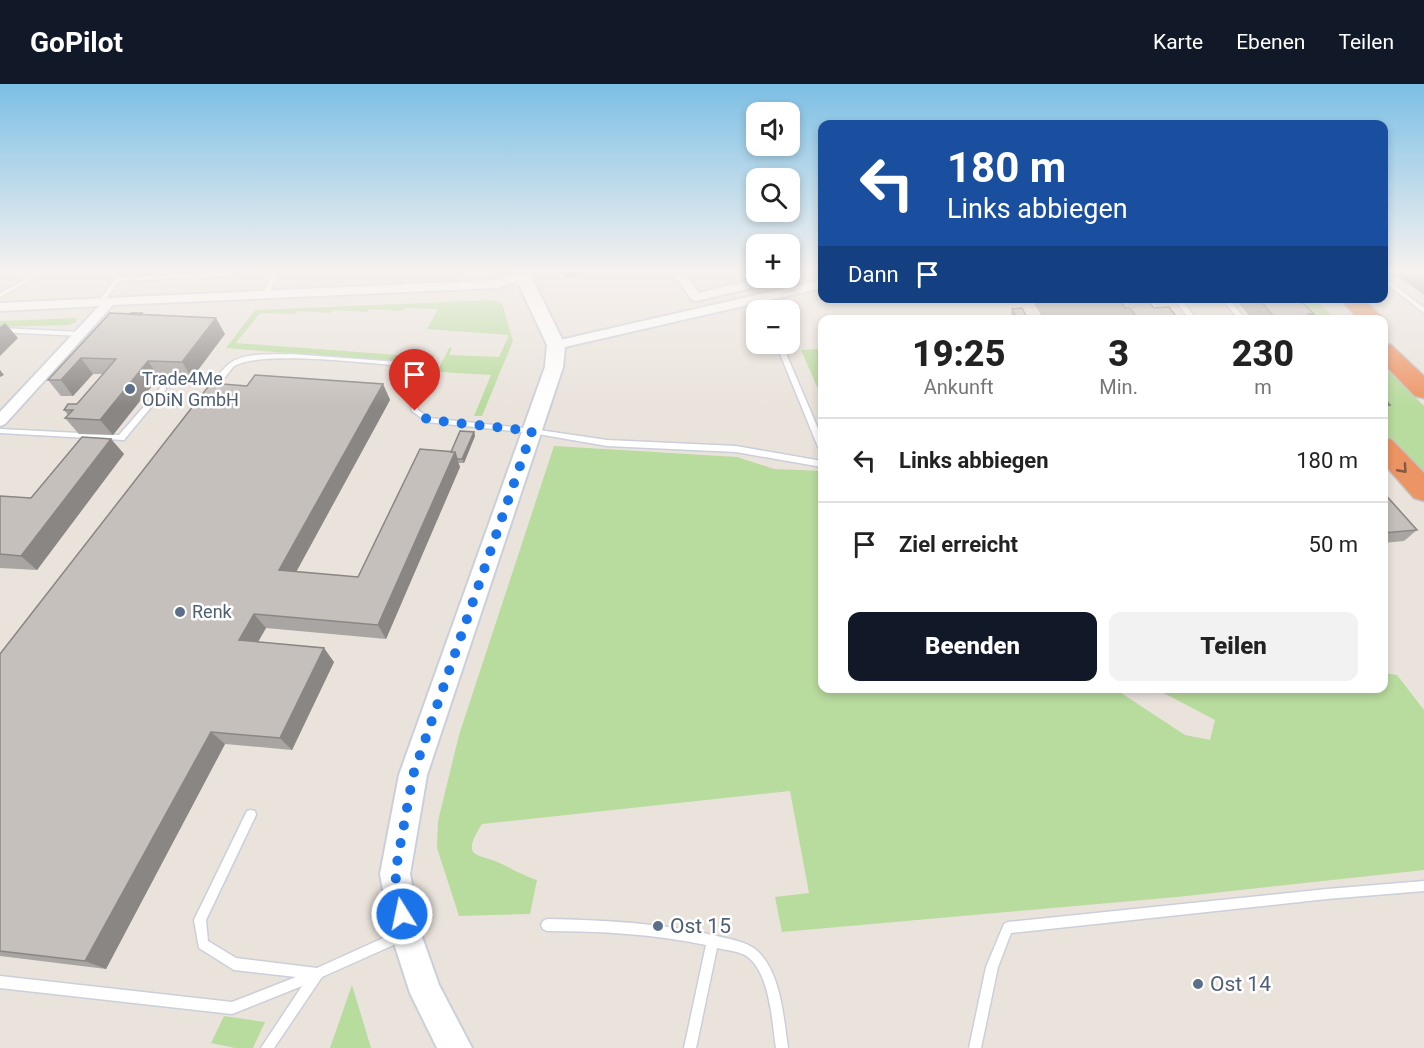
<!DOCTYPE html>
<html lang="de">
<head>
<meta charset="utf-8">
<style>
  body { margin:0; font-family:Roboto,sans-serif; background:#f2f2f2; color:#222; height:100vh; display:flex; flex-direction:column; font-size:22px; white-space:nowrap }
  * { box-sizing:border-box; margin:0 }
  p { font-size:20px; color:#767676 }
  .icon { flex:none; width:33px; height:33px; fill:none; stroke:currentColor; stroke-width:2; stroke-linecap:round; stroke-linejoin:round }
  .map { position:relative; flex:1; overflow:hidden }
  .sheet { position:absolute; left:818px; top:231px; width:570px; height:378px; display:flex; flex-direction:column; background:#fff; border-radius:12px; box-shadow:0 3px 9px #0003 }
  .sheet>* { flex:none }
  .top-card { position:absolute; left:818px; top:36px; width:570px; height:183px; border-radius:12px; box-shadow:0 3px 9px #0003; background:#1a4fa0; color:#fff; overflow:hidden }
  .buttons { position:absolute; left:746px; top:18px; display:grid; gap:12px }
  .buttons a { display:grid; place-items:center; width:54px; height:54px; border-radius:12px; background:#fff; box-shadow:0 3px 9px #0003; font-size:30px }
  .pin { position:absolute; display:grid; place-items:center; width:51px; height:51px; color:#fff; margin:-62px -26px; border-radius:50% 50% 50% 0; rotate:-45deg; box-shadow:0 0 6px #0007 }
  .pin .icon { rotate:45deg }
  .me { position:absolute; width:66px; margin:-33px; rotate:350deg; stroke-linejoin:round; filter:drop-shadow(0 0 4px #0008) }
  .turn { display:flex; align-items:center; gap:21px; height:126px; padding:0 30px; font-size:27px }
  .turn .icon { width:78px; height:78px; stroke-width:2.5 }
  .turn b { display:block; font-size:42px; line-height:51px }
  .then { display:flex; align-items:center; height:57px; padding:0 30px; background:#0003; gap:12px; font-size:22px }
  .eta { display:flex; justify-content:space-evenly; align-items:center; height:102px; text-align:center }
  .eta b { font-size:36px; font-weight:800; line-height:42px }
  .button { display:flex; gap:12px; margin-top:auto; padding:12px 30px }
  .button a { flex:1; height:69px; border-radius:12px; background:#111827; color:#fff; font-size:24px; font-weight:800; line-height:69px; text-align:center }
  .button a+a { background:#f2f2f2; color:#222 }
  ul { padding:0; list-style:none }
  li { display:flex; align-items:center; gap:18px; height:84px; padding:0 30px; border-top:2px solid #e0e0e0 }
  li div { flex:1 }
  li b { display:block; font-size:22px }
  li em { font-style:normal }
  header { display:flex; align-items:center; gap:36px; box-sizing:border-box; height:84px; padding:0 30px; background:#111827; color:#fff }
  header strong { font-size:28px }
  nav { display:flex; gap:33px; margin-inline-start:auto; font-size:21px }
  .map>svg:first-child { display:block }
  .green { fill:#b8db9e }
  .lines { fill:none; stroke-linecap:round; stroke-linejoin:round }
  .lane-casing { stroke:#cbcfd9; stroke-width:3 }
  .street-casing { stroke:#cbcfd9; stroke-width:4 }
  .secondary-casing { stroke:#cbcfd9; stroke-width:4 }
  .highway-casing { stroke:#c3c3c3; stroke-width:3 }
  .lane { fill:#fff; fill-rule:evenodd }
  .street { fill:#fff; fill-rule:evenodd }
  .secondary { fill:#fff; fill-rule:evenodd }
  .highway { fill:#ed9464; fill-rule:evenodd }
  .wall { fill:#a9a5a2 }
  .shaded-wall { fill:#8a8684 }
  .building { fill:#c5c0bc; stroke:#8a8684; stroke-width:1.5 }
  .oneway { stroke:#815944 }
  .route { stroke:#1a73e8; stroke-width:10; stroke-dasharray:0 18 }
  .service-dot { fill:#5c6f8a; stroke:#fff; stroke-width:2 }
  .labels { text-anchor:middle; stroke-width:5; stroke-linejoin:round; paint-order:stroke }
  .service-label { font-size:18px; fill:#4e5e75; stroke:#fff; text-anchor:start }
  .near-service-label { font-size:21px; fill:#4e5e75; stroke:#fff; text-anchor:start }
</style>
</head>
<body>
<header>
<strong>GoPilot</strong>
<nav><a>Karte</a><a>Ebenen</a><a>Teilen</a></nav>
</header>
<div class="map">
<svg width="1424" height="964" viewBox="0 0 1424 964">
  <rect width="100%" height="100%" fill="#eae3dc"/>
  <!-- green -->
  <g class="green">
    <polygon points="1284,215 1315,215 1336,235 1305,235"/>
    <polygon points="495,216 502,219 513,257 482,332 474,332 491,291 440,288 435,297 433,296 449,264 452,264 449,271 499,273 509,251 427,245 438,225 405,224 402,227 369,225 367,228 333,226 331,229 298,227 295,230 260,229 236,259 425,273 422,280 226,264 255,226"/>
    <polygon points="77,234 76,238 69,241 0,243 0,237"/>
    <polygon points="822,265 822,314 801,266"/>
    <polygon points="1383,281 1424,322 1424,400 1383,355"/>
    <path d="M554,362L737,373L774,385L822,387V604L1115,605L1185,651L1210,656L1215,636L1156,605L1383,604V589L1397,591L1424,626V786L1177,813L782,848L775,813L809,809L790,707L482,740C459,776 479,769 502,780C514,786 524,792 537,796L530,830L459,832L437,764L438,737L459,651Z"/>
    <polygon points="352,901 371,964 330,964"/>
    <polygon points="224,932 265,938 253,964 235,964 211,959"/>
  </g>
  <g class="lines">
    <!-- lane casing -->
    <g class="lane-casing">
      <g id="lane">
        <polygon points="39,188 46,188 0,213 0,209"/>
        <polygon points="233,188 252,189 249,191 120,197 102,220 98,220 97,219 116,194 118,193"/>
        <polygon points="273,188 279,188 268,211 263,212 262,211"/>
        <polygon points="1383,192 1424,224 1424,229 1383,197"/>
        <polygon points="758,212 760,213 769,226 763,226 755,214"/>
        <polygon points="1144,214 1150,214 1166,236 1159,236"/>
        <polygon points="1173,214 1180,214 1197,236 1190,236"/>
        <polygon points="1221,214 1228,214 1246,236 1239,236"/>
        <polygon points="0,244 81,248 84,250 81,252 0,248"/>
        <polygon points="776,260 782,260 822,354 822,366 818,363"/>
        <path d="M291,270L412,279L421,283L428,272H432L433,273L425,286L428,290L415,314L418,326L429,334L532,345L607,356L736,362L822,377V383L736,368L607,362L532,349L427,338L412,327L409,314L422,290L420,287L411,283C377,280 256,265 233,283L213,309H209L208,307C214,298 220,287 229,280C243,268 273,271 291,270Z"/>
        <polygon points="161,303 165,303 166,305 124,356 0,349 0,345 119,351"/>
        <polygon points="251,726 255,727 256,731 206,836 208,857 236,874 317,884 403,845 407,847 409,851 407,855 322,893 274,964 261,964 302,902 232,930 0,904 0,892 232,918 296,893 234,886 199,864 194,836 247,727"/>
        <polygon points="1424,797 1424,807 1327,815 1011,849 998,883 981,964 969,964 986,883 1004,840 1008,838 1327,805"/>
        <path d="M547,835C604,836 661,839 717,852C732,856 752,858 762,872C781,894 784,936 788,964H776C772,938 770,886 745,871C737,867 726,866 717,864L696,964H684L706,861C654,850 601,847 547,847L543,845L541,841L543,837Z"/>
      </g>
    </g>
    <!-- street casing -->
    <g class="street-casing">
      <g id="street">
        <polygon points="672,188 684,188 699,209 747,197 753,201 751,204 696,217 692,216"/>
        <polygon points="524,189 530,193 528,195 497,204 113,221 5,340 0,342 0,328 99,222 0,227 0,219 497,196"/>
        <polygon points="822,196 822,204 556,265 550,261 556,257"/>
      </g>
    </g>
    <!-- secondary casing -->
    <g class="secondary-casing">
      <polygon id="secondary" points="513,188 529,188 565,261 563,283 427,691 410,790 421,850 439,901 472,964 437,964 410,909 391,850 380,790 399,691 545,283 547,261"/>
    </g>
    <!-- highway casing -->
    <g class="highway-casing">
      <g id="highway">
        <polygon points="1339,214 1363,214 1384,236 1383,238 1383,236 1360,236"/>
        <polygon points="1383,259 1391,261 1424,292 1424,314 1415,312 1383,279"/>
        <polygon points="1383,353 1392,356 1424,389 1424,417 1414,414 1383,379"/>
      </g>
    </g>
    <!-- lane -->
    <use href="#lane" class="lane"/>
    <!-- street -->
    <use href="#street" class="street"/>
    <!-- secondary -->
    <use href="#secondary" class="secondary"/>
    <!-- highway -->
    <use href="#highway" class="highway"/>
  </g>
  <!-- wall -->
  <g class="wall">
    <polygon points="1394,188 1424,188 1424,211 1393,189"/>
    <polygon points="1031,214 1146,214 1154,224 1179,236 1107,236 1105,233 1061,236 1044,236"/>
    <polygon points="1231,214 1298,214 1314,230 1311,233 1314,236 1253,236 1236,216 1232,216"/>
    <polygon points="1012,225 1028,236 1014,236 1011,229"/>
    <polygon points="143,231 225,250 192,294 159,293 113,351 79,350 65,334 68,331 64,326 77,320 103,290 93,290 73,312 61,312 48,296"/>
    <polygon points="383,300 390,316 296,488 358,493 451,368 474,348 475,352 464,379 458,379 460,383 386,555 266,544 258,558 334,578 292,666 225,660 106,885 0,872 0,570 247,302"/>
    <polygon points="1383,313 1390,321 1383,329"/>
    <polygon points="111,355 124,370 37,486 0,484 0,412 31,414"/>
    <polygon points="1383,408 1417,446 1404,457 1383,459"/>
  </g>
  <!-- shaded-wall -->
  <g class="shaded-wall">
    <polygon points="564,188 591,188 565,194"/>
    <polygon points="789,188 809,188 789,193"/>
    <polygon points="216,234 225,250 192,294 182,278"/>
    <polygon points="5,239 18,254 0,272 0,243"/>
    <polygon points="81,274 93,290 73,312 61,296"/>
    <polygon points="148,277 159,293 113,351 100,336"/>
    <polygon points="0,286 4,291 0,293"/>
    <polygon points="383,300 390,316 289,501 279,486"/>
    <polygon points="474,348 475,352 464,379 462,375"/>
    <polygon points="111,355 124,370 37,486 21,472"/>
    <polygon points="455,368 460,383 386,555 378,541"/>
    <polygon points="254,530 266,544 251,570 239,556"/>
    <polygon points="324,564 334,578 292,666 280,654"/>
    <polygon points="211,648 225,660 106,885 85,877"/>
  </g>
  <!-- building -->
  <g class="building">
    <polygon points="1118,214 1146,214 1154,224 1169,223 1179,236 1139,236 1130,224 1125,224"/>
    <polygon points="1258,214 1298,214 1314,230 1308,230 1314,236 1277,236"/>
    <polygon points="1022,224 1028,236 1018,236 1012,225"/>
    <polygon points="110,229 216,234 182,278 148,277 100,336 65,334 73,326 64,326 68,320 77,320 116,275 81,274 61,296 48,296"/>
    <polygon points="131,229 142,229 140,231 130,230"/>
    <polygon points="255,291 383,300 279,486 358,493 420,365 455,368 378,541 254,530 239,556 324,564 280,654 211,648 85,877 0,867 0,570 211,299 247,302"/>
    <polygon points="1383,313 1390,321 1383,321"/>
    <polygon points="460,347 474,348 462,375 457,375 455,368 451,368"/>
    <polygon points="82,353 111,355 21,472 0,470 0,412 31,414"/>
    <polygon points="1383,408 1417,446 1383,449"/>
  </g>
  <!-- one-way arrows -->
  <defs><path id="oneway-chevron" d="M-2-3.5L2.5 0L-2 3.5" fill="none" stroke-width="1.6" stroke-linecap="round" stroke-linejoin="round" transform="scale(1.5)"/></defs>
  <use class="oneway" href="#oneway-chevron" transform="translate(1403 385) rotate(48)"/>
  <!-- sky -->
  <linearGradient id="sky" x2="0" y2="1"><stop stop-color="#7cbfe5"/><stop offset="0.58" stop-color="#f6f2ef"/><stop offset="1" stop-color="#f6f2ef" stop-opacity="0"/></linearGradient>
  <rect width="1424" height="323" fill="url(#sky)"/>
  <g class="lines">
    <!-- route -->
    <polyline class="route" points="402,830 395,790 413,691 532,347 430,336 419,332 415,327"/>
  </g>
  <!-- markers -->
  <g class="service-dot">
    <circle cx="130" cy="305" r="6"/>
    <circle cx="180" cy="528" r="6"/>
    <circle cx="658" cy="842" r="6"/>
    <circle cx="1198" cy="900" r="6"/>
  </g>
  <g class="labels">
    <!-- service labels -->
    <g class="service-label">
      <text x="142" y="301">Trade4Me<tspan x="142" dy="21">ODiN GmbH</tspan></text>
      <text x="192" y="534">Renk</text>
    </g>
    <!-- near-service labels -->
    <g class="near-service-label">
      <text x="670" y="849">Ost 15</text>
      <text x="1210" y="907">Ost 14</text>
    </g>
  </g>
</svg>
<div class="buttons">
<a><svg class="icon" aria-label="sound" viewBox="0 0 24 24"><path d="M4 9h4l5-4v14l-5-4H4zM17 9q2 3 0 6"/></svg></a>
<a><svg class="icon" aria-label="search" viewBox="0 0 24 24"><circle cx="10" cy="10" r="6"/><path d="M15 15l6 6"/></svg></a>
<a>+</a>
<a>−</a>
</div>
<div class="pin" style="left:415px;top:327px;background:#d93025"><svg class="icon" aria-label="arrive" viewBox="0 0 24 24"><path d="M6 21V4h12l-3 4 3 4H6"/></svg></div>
<svg class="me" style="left:402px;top:830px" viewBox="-20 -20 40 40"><circle r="17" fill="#1a73e8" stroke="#fff" stroke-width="3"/><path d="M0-11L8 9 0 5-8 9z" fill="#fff"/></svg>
<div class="top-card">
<div class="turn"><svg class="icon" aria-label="left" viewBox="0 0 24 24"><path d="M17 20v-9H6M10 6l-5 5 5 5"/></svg><div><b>180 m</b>Links abbiegen</div></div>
<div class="then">Dann<svg class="icon" aria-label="arrive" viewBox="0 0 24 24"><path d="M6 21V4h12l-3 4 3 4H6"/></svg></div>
</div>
<section class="sheet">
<div class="eta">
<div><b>19:25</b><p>Ankunft</p></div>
<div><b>3</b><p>Min.</p></div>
<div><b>230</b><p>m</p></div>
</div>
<ul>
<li><svg class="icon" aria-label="left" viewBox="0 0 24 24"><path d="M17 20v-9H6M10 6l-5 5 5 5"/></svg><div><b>Links abbiegen</b></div><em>180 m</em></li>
<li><svg class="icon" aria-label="arrive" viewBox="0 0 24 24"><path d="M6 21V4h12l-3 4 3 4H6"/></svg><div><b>Ziel erreicht</b></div><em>50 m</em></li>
</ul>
<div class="button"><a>Beenden</a><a>Teilen</a></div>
</section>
</div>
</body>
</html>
